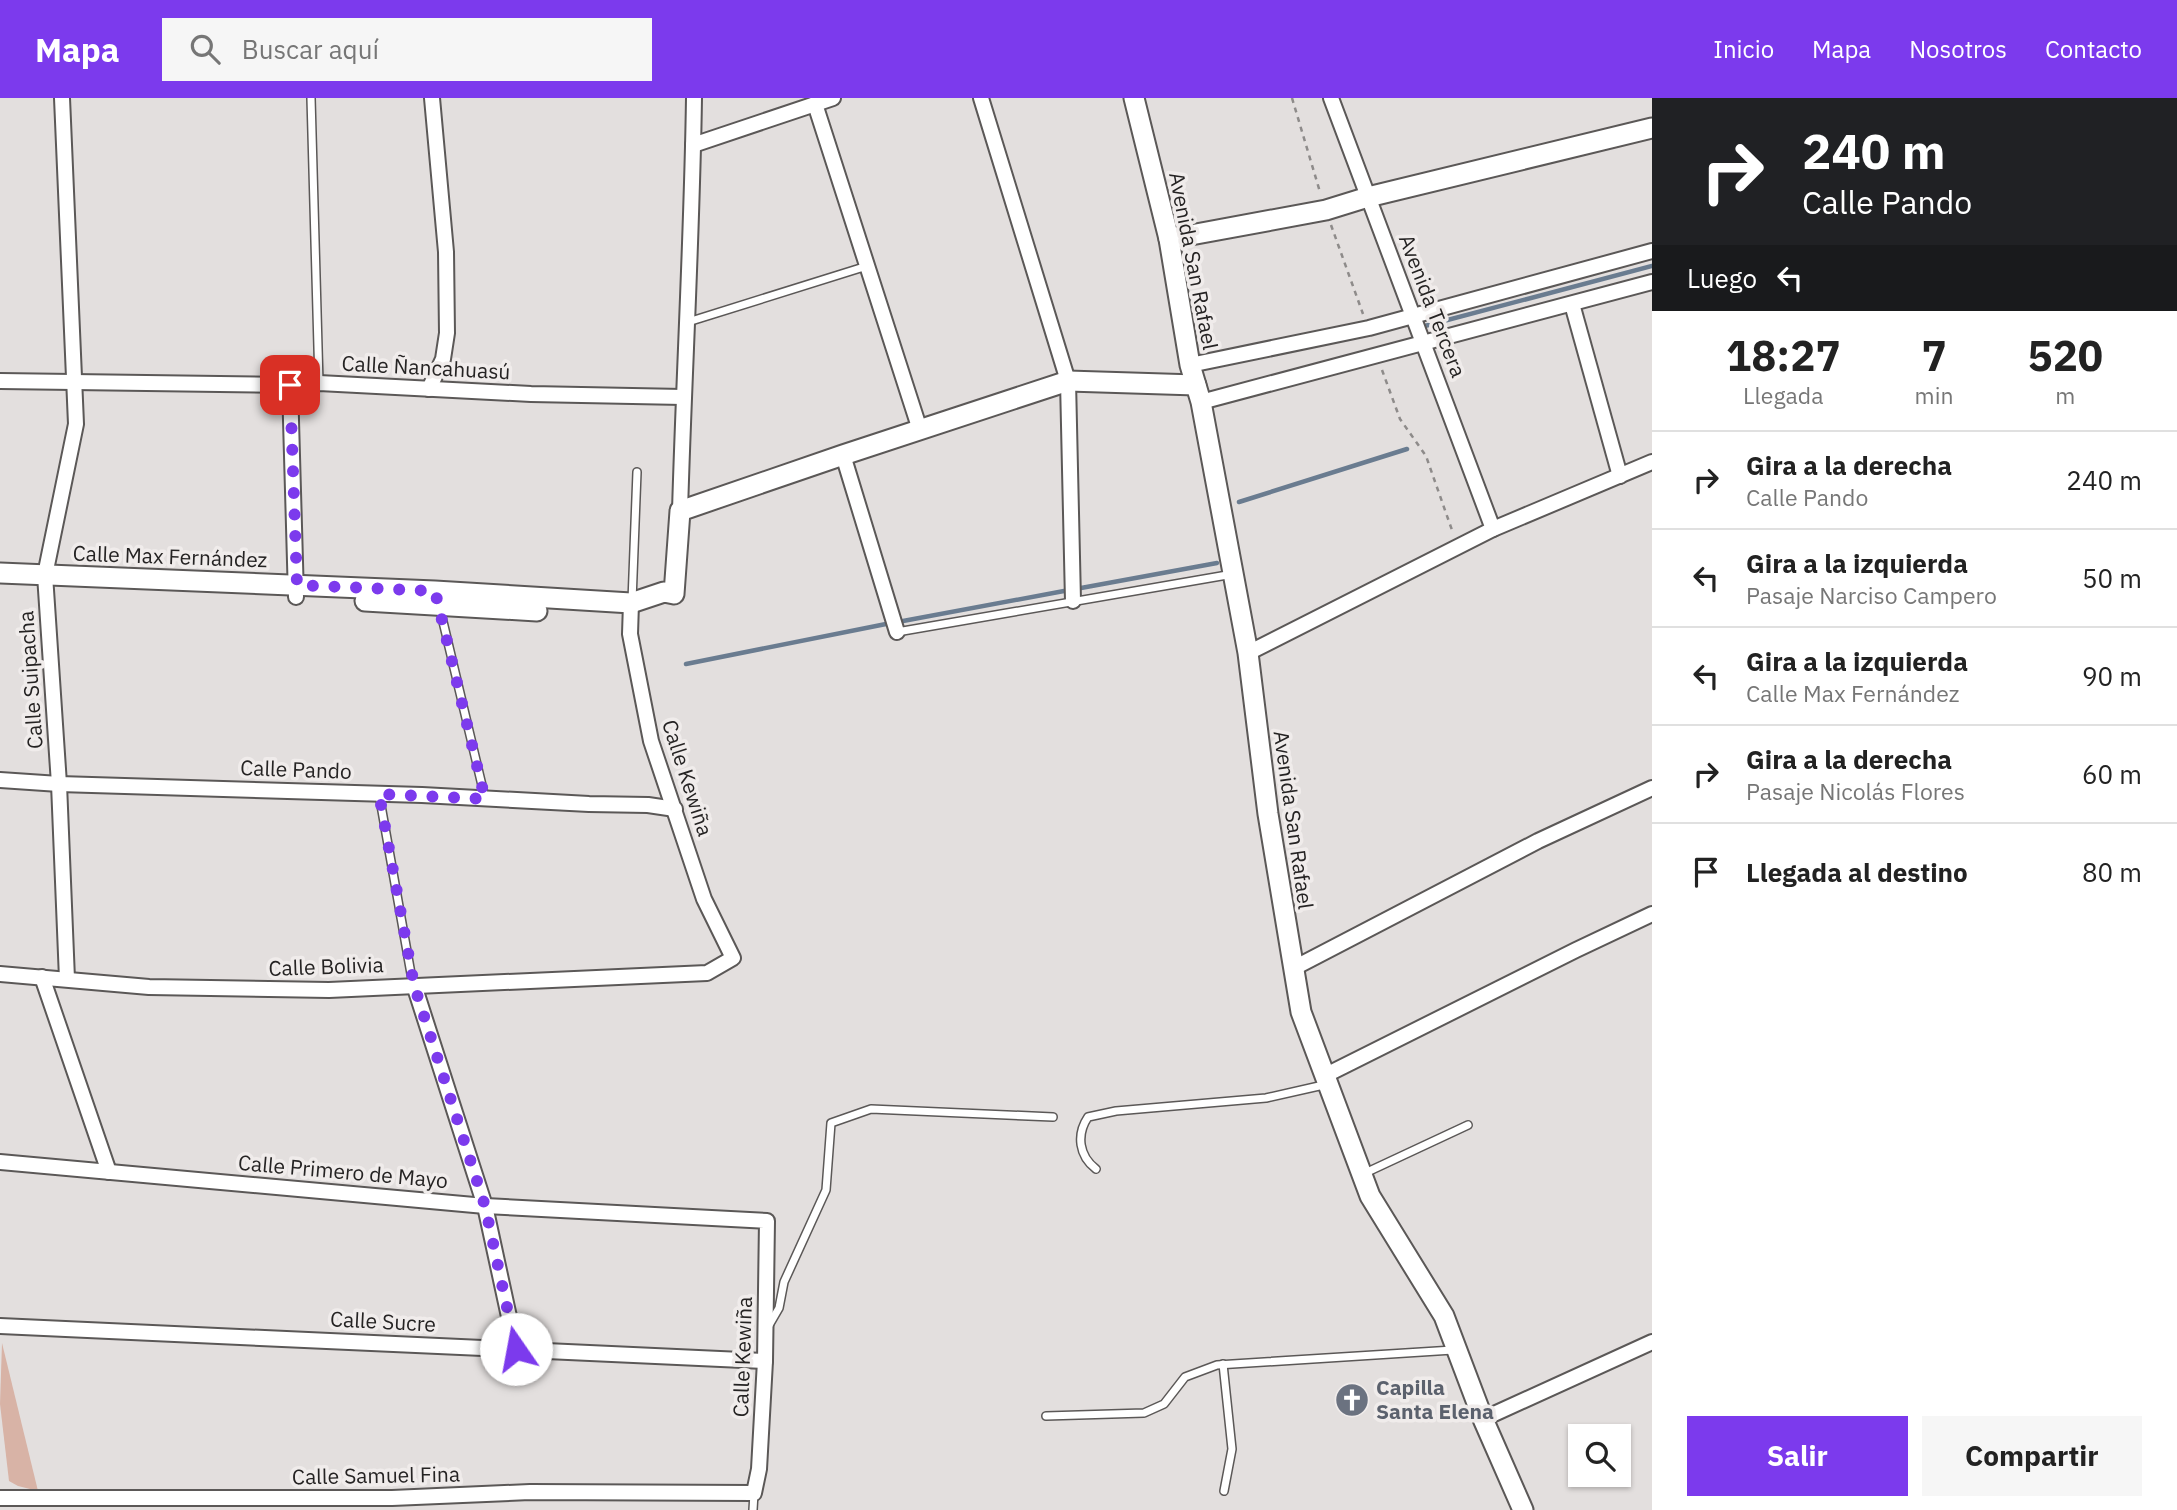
<!DOCTYPE html>
<html lang="es">
<head>
<meta charset="utf-8">
<style>
  body { margin:0; font-family:"IBM Plex Sans",sans-serif; background:#f6f6f6; color:#222; height:100vh; display:flex; flex-direction:column; font-size:26px; white-space:nowrap }
  * { box-sizing:border-box; margin:0 }
  p { font-size:23px; color:#767676 }
  .icon { flex:none; width:38px; height:38px; fill:none; stroke:currentColor; stroke-width:2; stroke-linecap:round; stroke-linejoin:round }
  .map { position:relative; flex:1; overflow:hidden }
  .drawer { display:flex; flex-direction:column; background:#fff; width:525px }
  .drawer>* { flex:none }
  .guide { background:#202124; color:#fff; overflow:hidden }
  .controls { position:absolute; left:1568px; top:1326px; display:grid; gap:14px }
  .controls a { display:grid; place-items:center; width:63px; height:63px; border-radius:0px; background:#fff; box-shadow:0 2px 5px #0004; font-size:35px }
  .pin { position:absolute; display:grid; place-items:center; width:60px; height:60px; color:#fff; margin:-30px; border-radius:14px; box-shadow:0 4px 10px #0006 }
  .me { position:absolute; width:77px; margin:-38px; rotate:348deg; stroke-linejoin:round; filter:drop-shadow(0 0 5px #0008) }
  .turn { display:flex; align-items:center; gap:24px; height:147px; padding:0 35px; font-size:32px }
  .turn .icon { width:91px; height:91px; stroke-width:2.5 }
  .turn b { display:block; font-size:49px; line-height:60px }
  .then { display:flex; align-items:center; height:66px; padding:0 35px; background:#0003; gap:14px; font-size:26px }
  .eta { display:flex; justify-content:space-evenly; align-items:center; height:119px; text-align:center }
  .eta b { font-size:42px; font-weight:700; line-height:49px }
  .action { display:flex; gap:14px; margin-top:auto; padding:14px 35px }
  .action a { flex:1; height:80px; border-radius:0px; background:#7c3aed; color:#fff; font-size:28px; font-weight:700; line-height:80px; text-align:center }
  .action a+a { background:#f6f6f6; color:#222 }
  ul { padding:0; list-style:none }
  li { display:flex; align-items:center; gap:21px; height:98px; padding:0 35px; border-top:2px solid #e0e0e0 }
  li div { flex:1 }
  li b { display:block; font-size:26px }
  li em { font-style:normal }
  header { display:flex; align-items:center; gap:42px; box-sizing:border-box; height:98px; padding:0 35px; background:#7c3aed; color:#fff }
  header strong { font-size:33px }
  nav { display:flex; gap:38px; margin-inline-start:auto; font-size:24px }
  .search { width:490px; height:63px; background:#f6f6f6; display:flex; align-items:center; gap:18px; box-sizing:border-box; padding:0 24px; border-radius:0px; color:#767676; font-size:26px }
  main { display:flex; flex:1; min-height:0 }
  .map>svg:first-child { display:block }
  .green { fill:#d8b3a6 }
  .lines { fill:none; stroke-linecap:round; stroke-linejoin:round }
  .stream { stroke:#6a7c90; stroke-width:4.5 }
  .lane-casing { stroke:#5b5857; stroke-width:10 }
  .street-casing { stroke:#5b5857; stroke-width:18 }
  .secondary-casing { stroke:#5b5857; stroke-width:23 }
  .path { stroke:#8e8b8a; stroke-width:2.5; stroke-dasharray:5 5; stroke-linecap:butt }
  .lane { stroke:#fff; stroke-width:7 }
  .street { stroke:#fff; stroke-width:14 }
  .secondary { stroke:#fff; stroke-width:19 }
  .route { stroke:#7c3aed; stroke-width:12; stroke-dasharray:0 21.6 }
  .labels { text-anchor:middle; stroke-width:7; stroke-linejoin:round; paint-order:stroke }
  .street-label { font-size:21px; fill:#252323; stroke:#f0eceb }
  .worship-label { font-size:21px; font-weight:bold; fill:#5b616d; stroke:#f0eceb; text-anchor:start }
</style>
</head>
<body>
<header>
<strong>Mapa</strong>
<div class="search"><svg class="icon" aria-label="search" viewBox="0 0 24 24"><circle cx="10" cy="10" r="6"/><path d="M15 15l6 6"/></svg>Buscar aquí</div>
<nav><a>Inicio</a><a>Mapa</a><a>Nosotros</a><a>Contacto</a></nav>
</header>
<main>
<div class="map">
<svg width="1652" height="1412" viewBox="0 0 1652 1412">
  <rect width="100%" height="100%" fill="#e3dfde"/>
  <!-- green -->
  <polygon class="green" points="2,1245 38,1393 18,1388 9,1383 0,1306"/>
  <g class="lines">
    <!-- stream -->
    <g class="stream">
      <polyline points="1421,229 1652,168"/>
      <polyline points="1239,404 1407,351"/>
      <polyline points="1081,490 1217,465"/>
      <polyline points="903,523 1064,493"/>
      <polyline points="686,566 886,526"/>
    </g>
    <!-- lane casing -->
    <g class="lane-casing">
      <g id="lane">
        <polyline points="311,0 319,285"/>
        <polyline points="688,224 867,168"/>
        <polyline points="632,503 637,374"/>
        <polyline points="440,511 485,700"/>
        <polyline points="897,534 1233,476"/>
        <polyline points="379,696 413,887"/>
        <path d="M1096,1071C1079,1058 1076,1037 1088,1019L1116,1013L1266,1000L1328,986"/>
        <polyline points="1363,1076 1468,1027"/>
        <polyline points="768,1229 779,1210 784,1184 826,1092 831,1025 871,1011 1053,1019"/>
        <polyline points="1223,1266 1232,1351 1224,1393"/>
        <polyline points="1046,1318 1144,1315 1164,1306 1185,1279 1217,1267 1453,1252"/>
        <polyline points="753,1412 754,1395"/>
      </g>
    </g>
    <!-- street casing -->
    <g class="street-casing">
      <g id="street">
        <polyline points="62,0 76,326 45,477 59,686 67,881"/>
        <polyline points="981,0 1068,283 1073,503"/>
        <polyline points="1331,0 1493,431"/>
        <polyline points="815,6 920,332"/>
        <polyline points="693,47 833,0"/>
        <polyline points="1572,206 1620,378"/>
        <polyline points="1190,267 1369,230 1652,153"/>
        <polyline points="0,283 290,287 319,285 531,296 683,299"/>
        <polyline points="290,287 296,499"/>
        <polyline points="429,291 443,261 447,235 446,154 432,0"/>
        <polyline points="1201,304 1652,184"/>
        <polyline points="843,357 897,534"/>
        <path d="M680,413C684,276 692,138 694,0"/>
        <polyline points="1248,555 1493,431 1652,364"/>
        <polyline points="0,682 59,686 422,697 589,706 648,707 675,711"/>
        <polyline points="1292,871 1538,743 1652,690"/>
        <polyline points="0,876 149,889 329,892 707,875 733,860 704,801 651,643 630,536 631,505"/>
        <polyline points="42,879 109,1074"/>
        <polyline points="414,887 485,1108 516,1251"/>
        <polyline points="1326,977 1576,852 1652,816"/>
        <polyline points="0,1064 485,1108 767,1123 765,1263 759,1371 754,1395 530,1394 392,1400 0,1400"/>
        <polyline points="0,1228 765,1263"/>
        <polyline points="1483,1321 1652,1244"/>
      </g>
    </g>
    <!-- secondary casing -->
    <g class="secondary-casing">
      <g id="secondary">
        <polyline points="1134,0 1169,141 1190,267 1201,304 1248,555 1268,716 1301,914 1370,1098 1444,1218 1483,1321 1523,1412"/>
        <polyline points="1169,141 1326,112 1368,99 1652,30"/>
        <polyline points="0,475 435,493 631,505 664,494 674,496 680,413 843,357 1068,283 1196,287"/>
        <polyline points="365,503 537,513"/>
      </g>
    </g>
    <!-- path -->
    <g class="path">
      <polyline points="1292,0 1320,94"/>
      <polyline points="1331,127 1363,216"/>
      <polyline points="1382,272 1400,321 1426,358 1453,435"/>
    </g>
    <!-- lane -->
    <use href="#lane" class="lane"/>
    <!-- street -->
    <use href="#street" class="street"/>
    <!-- secondary -->
    <use href="#secondary" class="secondary"/>
  </g>
  <g class="lines">
    <!-- route -->
    <polyline class="route" points="290,287 297,487 435,493 485,701 379,696 414,887 485,1108 516,1251"/>
  </g>
  <!-- icons -->
  <defs>
    <g id="church-disc" transform="scale(1.75)"><circle r="9.5" fill="#6b7280" stroke="#f0eceb"/><path d="M-1.2-6h2.4v3.5h3.3v2.4h-3.3V6h-2.4V-.1h-3.3v-2.4h3.3Z" fill="#fff"/></g>
  </defs>
  <g fill-rule="evenodd">
    <use href="#church-disc" x="1352" y="1302"/>
  </g>
  <g class="labels">
    <!-- street labels -->
    <g class="street-label">
      <text transform="translate(1193 163) rotate(79)" y="7">Avenida San Rafael</text>
      <text transform="translate(1432 208) rotate(69)" y="7">Avenida Tercera</text>
      <text transform="translate(426 270) rotate(3)" y="7">Calle Ñancahuasú</text>
      <text transform="translate(170 459) rotate(2)" y="7">Calle Max Fernández</text>
      <text transform="translate(31 582) rotate(-94)" y="7">Calle Suipacha</text>
      <text transform="translate(296 672) rotate(2)" y="7">Calle Pando</text>
      <text transform="translate(687 680) rotate(72)" y="7">Calle Kewiña</text>
      <text transform="translate(1293 722) rotate(82)" y="7">Avenida San Rafael</text>
      <text transform="translate(326 869) rotate(-2)" y="7">Calle Bolivia</text>
      <text transform="translate(343 1074) rotate(5)" y="7">Calle Primero de Mayo</text>
      <text transform="translate(383 1224) rotate(3)" y="7">Calle Sucre</text>
      <text transform="translate(743 1259) rotate(-88)" y="7">Calle Kewiña</text>
      <text transform="translate(376 1378) rotate(-1)" y="7">Calle Samuel Fina</text>
    </g>
    <!-- worship labels -->
    <g class="worship-label">
      <text x="1376" y="1297">Capilla<tspan x="1376" dy="24">Santa Elena</tspan></text>
    </g>
  </g>
</svg>
<div class="controls">
<a><svg class="icon" aria-label="search" viewBox="0 0 24 24"><circle cx="10" cy="10" r="6"/><path d="M15 15l6 6"/></svg></a>
</div>
<div class="pin" style="left:290px;top:287px;background:#d93025"><svg class="icon" aria-label="arrive" viewBox="0 0 24 24"><path d="M6 21V4h12l-3 4 3 4H6"/></svg></div>
<svg class="me" style="left:516px;top:1251px" viewBox="-20 -20 40 40"><circle r="19" fill="#fff"/><path d="M0-13L10 11 0 6-10 11z" fill="#7c3aed"/></svg>
</div>
<section class="drawer">
<div class="guide">
<div class="turn"><svg class="icon" aria-label="right" viewBox="0 0 24 24"><path d="M7 20v-9h11M14 6l5 5-5 5"/></svg><div><b>240 m</b>Calle Pando</div></div>
<div class="then">Luego<svg class="icon" aria-label="left" viewBox="0 0 24 24"><path d="M17 20v-9H6M10 6l-5 5 5 5"/></svg></div>
</div>
<div class="eta">
<div><b>18:27</b><p>Llegada</p></div>
<div><b>7</b><p>min</p></div>
<div><b>520</b><p>m</p></div>
</div>
<ul>
<li><svg class="icon" aria-label="right" viewBox="0 0 24 24"><path d="M7 20v-9h11M14 6l5 5-5 5"/></svg><div><b>Gira a la derecha</b><p>Calle Pando</p></div><em>240 m</em></li>
<li><svg class="icon" aria-label="left" viewBox="0 0 24 24"><path d="M17 20v-9H6M10 6l-5 5 5 5"/></svg><div><b>Gira a la izquierda</b><p>Pasaje Narciso Campero</p></div><em>50 m</em></li>
<li><svg class="icon" aria-label="left" viewBox="0 0 24 24"><path d="M17 20v-9H6M10 6l-5 5 5 5"/></svg><div><b>Gira a la izquierda</b><p>Calle Max Fernández</p></div><em>90 m</em></li>
<li><svg class="icon" aria-label="right" viewBox="0 0 24 24"><path d="M7 20v-9h11M14 6l5 5-5 5"/></svg><div><b>Gira a la derecha</b><p>Pasaje Nicolás Flores</p></div><em>60 m</em></li>
<li><svg class="icon" aria-label="arrive" viewBox="0 0 24 24"><path d="M6 21V4h12l-3 4 3 4H6"/></svg><div><b>Llegada al destino</b></div><em>80 m</em></li>
</ul>
<div class="action"><a>Salir</a><a>Compartir</a></div>
</section>
</main>
</body>
</html>
